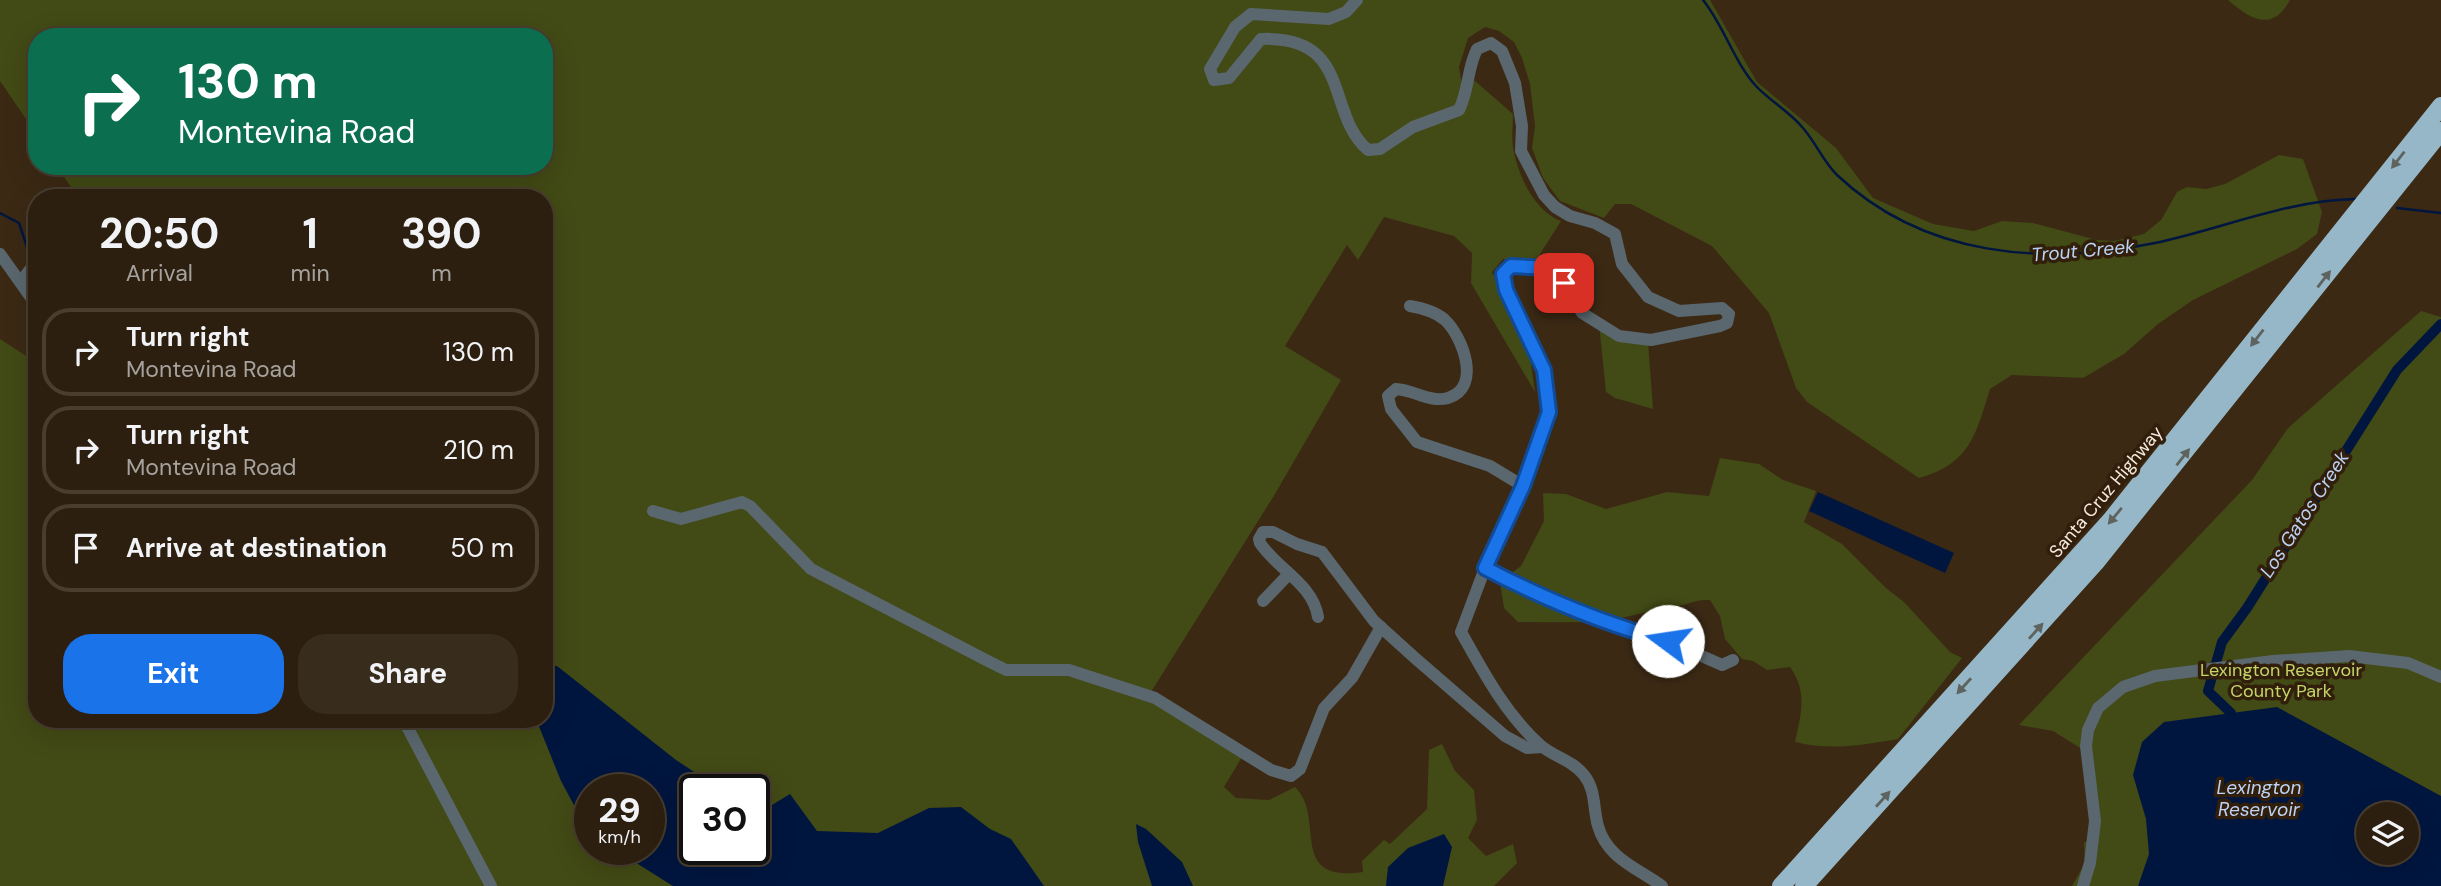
<!DOCTYPE html>
<html lang="en">
<head>
<meta charset="utf-8">
<style>
  body { margin:0; font-family:"DM Sans",sans-serif; background:#382c1d; color:#f1f3f6; height:100vh; display:flex; flex-direction:column; font-size:26px; white-space:nowrap }
  * { box-sizing:border-box; margin:0 }
  p { font-size:23px; color:#a6a29e }
  .icon { flex:none; width:38px; height:38px; fill:none; stroke:currentColor; stroke-width:2; stroke-linecap:round; stroke-linejoin:round }
  .map { position:relative; flex:1; overflow:hidden }
  .drawer { position:absolute; left:28px; top:189px; width:525px; height:539px; display:flex; flex-direction:column; background:#2c1f0f; border-radius:28px; box-shadow:0 7px 28px #0002,0 0 0 2px #483d2f }
  .drawer>* { flex:none }
  .guide { position:absolute; left:28px; top:28px; width:525px; height:147px; border-radius:28px; box-shadow:0 7px 28px #0002,0 0 0 2px #483d2f; background:#0b6e4f; color:#fff; overflow:hidden }
  .controls { position:absolute; left:2356px; top:802px; display:grid; gap:14px }
  .controls a { display:grid; place-items:center; width:63px; height:63px; border-radius:50%; background:#2c1f0f; box-shadow:0 7px 28px #0002,0 0 0 2px #483d2f; font-size:35px }
  .speed { position:absolute; left:574px; top:774px; display:flex; gap:14px; font-size:35px; font-weight:700; text-align:center }
  .speed>* { display:grid; place-content:center; width:91px; height:91px; border-radius:50%; background:#2c1f0f; box-shadow:0 7px 28px #0002,0 0 0 2px #483d2f; line-height:1 }
  .speed small { font-size:18px; font-weight:400 }
  .speed .limit { border:4px solid #111; border-radius:10px; background:#fff; color:#111 }
  .pin { position:absolute; display:grid; place-items:center; width:60px; height:60px; color:#fff; margin:-30px; border-radius:14px; box-shadow:0 4px 10px #0006 }
  .me { position:absolute; width:77px; margin:-38px; rotate:284deg; stroke-linejoin:round; filter:drop-shadow(0 0 5px #0008) }
  .turn { display:flex; align-items:center; gap:24px; height:147px; padding:0 35px; font-size:32px }
  .turn .icon { width:91px; height:91px; stroke-width:2.5 }
  .turn b { display:block; font-size:49px; line-height:60px }
  .eta { display:flex; justify-content:space-evenly; align-items:center; height:119px; text-align:center }
  .eta b { font-size:42px; font-weight:700; line-height:49px }
  .button { display:flex; gap:14px; margin-top:auto; padding:14px 35px }
  .button a { flex:1; height:80px; border-radius:28px; background:#1a73e8; color:#fff; font-size:28px; font-weight:700; line-height:80px; text-align:center }
  .button a+a { background:#382c1d; color:#f1f3f6 }
  ul { padding:0; list-style:none }
  li { display:flex; align-items:center; gap:21px; height:88px; margin:0 14px 10px; padding:0 21px; border:4px solid #483d2f; border-radius:28px }
  li div { flex:1 }
  li b { display:block; font-size:26px }
  li em { font-style:normal }
  .map>svg:first-child { display:block }
  .green { fill:#424a15; fill-rule:evenodd }
  .water { fill:#00163f; fill-rule:evenodd }
  .lines { fill:none; stroke-linecap:round; stroke-linejoin:round }
  .stream { stroke:#00163f; stroke-width:2.5 }
  .canal { stroke:#00163f; stroke-width:10 }
  .minor { stroke:#5a676e; stroke-width:12 }
  .highway { stroke:#96b7c7; stroke-width:18 }
  .oneway { fill:#5e6360 }
  .route-casing { stroke:#114b97; stroke-width:18 }
  .route { stroke:#1a73e8; stroke-width:12 }
  .labels { text-anchor:middle; stroke-width:7; stroke-linejoin:round; paint-order:stroke }
  .street-label { font-size:18px; fill:#f7ebde; stroke:#311f0b }
  .park-label { font-size:18px; fill:#c4d669; stroke:#311f0b }
  .water-label { font-size:19px; font-style:italic; fill:#bdd3f6; stroke:#311f0b }
</style>
</head>
<body>
<div class="map">
<svg width="2441" height="886" viewBox="0 0 2441 886">
  <rect width="100%" height="100%" fill="#3b2914"/>
  <!-- green -->
  <g class="green">
    <path d="M0,0H1710L1757,82L1836,148L1873,198L1933,224L1974,231L2002,221L2033,223L2097,240L2114,241L2144,234L2161,220L2177,192L2187,187L2206,189L2225,184L2279,155L2303,159L2322,212L2317,234L2297,249L2193,300L2158,324L2124,354L2083,378L2012,375L1990,389C1976,434 1970,464 1919,478L1807,402L1796,388L1769,313L1712,246L1631,204H1615L1604,218L1560,201L1543,178L1532,148L1535,126L1530,84L1522,58L1514,42L1499,31L1485,27L1468,38L1459,67L1462,85L1468,75L1513,114C1513,126 1511,140 1514,152C1519,178 1536,212 1561,221L1535,262L1503,259L1492,272L1527,335L1535,392L1471,283L1472,253L1454,236L1384,217L1358,260L1347,245L1285,346L1341,380L1275,494L1151,692L1242,757L1224,787L1236,798L1269,800L1295,787C1327,818 1286,883 1363,872L1362,861L1384,840L1390,844L1427,809L1429,750L1442,744L1455,771L1474,790L1477,820L1468,838L1486,856L1513,844L1517,863L1494,886H0V339L37,363V719H544V198H78L57,166H544V37H37V135L0,81ZM590,789H649V849H590ZM695,789H754V849H695Z"/>
    <path d="M2228,0H2290C2272,33 2250,19 2228,0Z"/>
    <path d="M2421,311L2441,317V886H2072L2085,863L2084,842H2091L2085,751L2053,731L2019,725L2252,480L2288,428ZM2368,814H2406V852H2368Z"/>
    <polygon points="1599,324 1648,341 1653,409 1615,398 1606,392"/>
    <path d="M1720,458L1759,464L1783,480L1816,491L1804,522L1842,544L1886,588L1904,602L1950,652L1962,658L1898,739C1863,745 1829,751 1795,742C1801,714 1808,692 1790,667L1767,670L1753,661L1742,659L1725,639L1720,616L1710,600C1695,599 1688,605 1674,607C1656,610 1639,614 1621,618C1598,624 1543,622 1518,622L1504,608L1500,582L1521,566L1544,521L1543,493L1566,494L1606,509L1667,492L1709,496Z"/>
  </g>
  <!-- water -->
  <g class="water">
    <polygon points="1818,492 1954,553 1945,573 1809,511"/>
    <polygon points="544,665 557,666 676,760 720,789 695,789 695,849 754,849 754,804 767,808 790,794 817,831 878,833 929,808 961,807 990,829 1011,839 1044,886 673,886 614,849 649,849 649,789 590,789 589,833 561,781 536,719 544,719"/>
    <path d="M2277,707L2441,796V886H2138L2149,854L2146,819L2133,775L2142,742L2164,722ZM2368,814H2406V852H2368Z"/>
    <polygon points="1136,824 1146,829 1182,862 1193,886 1152,886 1138,842"/>
    <polygon points="1444,834 1452,847 1443,886 1386,886 1388,867 1408,848"/>
  </g>
  <g class="lines">
    <!-- stream -->
    <g class="stream">
      <path d="M1703,0C1724,26 1734,62 1756,86C1770,101 1790,112 1803,128C1816,143 1823,161 1837,175C1924,257 2043,266 2155,243C2222,229 2287,200 2356,199"/>
      <polyline points="2397,208 2441,213"/>
      <polyline points="0,213 19,223 30,256"/>
    </g>
    <!-- canal -->
    <polyline class="canal" points="2231,713 2208,691 2222,642 2247,608 2397,370 2441,324"/>
    <!-- minor -->
    <g class="minor">
      <path d="M1357,0L1346,12L1329,19L1251,14L1235,27L1210,69L1214,80L1229,78L1261,39C1353,35 1325,114 1368,150L1380,149L1413,127L1459,110C1469,90 1467,69 1477,49L1491,43L1502,51L1515,83L1522,126L1521,151L1544,195L1555,207L1570,216L1595,223L1615,234L1622,264L1648,297L1679,311L1722,308L1729,314L1727,323L1720,326L1651,340L1619,336L1582,313L1564,283L1548,269L1511,266L1503,274L1506,290L1544,370L1549,412L1523,486L1485,568L1461,632C1484,673 1505,713 1540,745C1554,757 1572,760 1584,775C1596,790 1593,808 1598,826C1607,858 1637,868 1662,886"/>
      <polyline points="0,254 37,306"/>
      <polyline points="21,281 37,261"/>
      <path d="M1410,306C1422,308 1435,311 1445,320C1463,337 1482,388 1448,398C1430,403 1414,390 1396,389L1388,396L1391,409L1417,442L1490,466L1523,486"/>
      <polyline points="653,511 681,519 742,502 750,506 811,569 986,660 1006,670 1069,670 1155,698 1271,770 1291,776 1300,769 1324,708 1352,678 1381,627"/>
      <polyline points="1485,568 1523,588 1618,628 1668,641 1722,665 1733,660"/>
      <polyline points="1263,601 1288,575"/>
      <path d="M1318,617C1313,584 1277,569 1260,543L1259,539L1263,532H1273L1297,544L1322,552L1374,621L1415,658L1505,736L1527,748L1542,747"/>
      <polyline points="403,719 491,886"/>
      <polyline points="2083,886 2090,863 2095,821 2086,746 2088,730 2098,708 2123,687 2155,676 2273,661 2349,656 2408,663 2441,677"/>
    </g>
    <!-- highway -->
    <g class="highway">
      <polyline points="1781,886 2111,520 2441,106"/>
      <polyline points="1804,886 2095,563 2441,131"/>
    </g>
  </g>
  <!-- one-way arrows -->
  <defs><path id="oneway-solid" d="M-6-.8H1V-3.2L6.5 0L1 3.2V.8H-6Z" transform="scale(1.75)"/></defs>
  <g class="oneway">
    <use href="#oneway-solid" transform="translate(2398 160) rotate(128)"/>
    <use href="#oneway-solid" transform="translate(2324 279) rotate(-52)"/>
    <use href="#oneway-solid" transform="translate(2257 338) rotate(128)"/>
    <use href="#oneway-solid" transform="translate(2183 457) rotate(-52)"/>
    <use href="#oneway-solid" transform="translate(2115 516) rotate(130)"/>
    <use href="#oneway-solid" transform="translate(2036 631) rotate(-48)"/>
    <use href="#oneway-solid" transform="translate(1964 686) rotate(132)"/>
    <use href="#oneway-solid" transform="translate(1883 799) rotate(-48)"/>
  </g>
  <g class="lines">
    <!-- route casing -->
    <g class="route-casing">
      <path id="route" d="M1564,283L1548,268L1511,266L1503,274L1506,290L1544,370L1549,412L1523,486L1485,568C1544,599 1604,624 1668,641"/>
    </g>
    <!-- route -->
    <use href="#route" class="route"/>
  </g>
  <g class="labels">
    <!-- street labels -->
    <g class="street-label">
      <text transform="translate(2106 492) rotate(-50)" y="6">Santa Cruz Highway</text>
    </g>
    <!-- park labels -->
    <g class="park-label">
      <text x="2281" y="676">Lexington Reservoir<tspan x="2281" dy="21">County Park</tspan></text>
    </g>
    <!-- water labels -->
    <g class="water-label">
      <text transform="translate(2083 250) rotate(-5)" y="7">Trout Creek</text>
      <text transform="translate(2304 514) rotate(-57)" y="7">Los Gatos Creek</text>
      <text x="2259" y="794">Lexington<tspan x="2259" dy="22">Reservoir</tspan></text>
    </g>
  </g>
</svg>
<div class="controls">
<a><svg class="icon" aria-label="layers" viewBox="0 0 24 24"><path d="M12 4l9 5-9 5-9-5zM3 14l9 5 9-5"/></svg></a>
</div>
<div class="speed"><div>29<small>km/h</small></div><div class="limit">30</div></div>
<div class="pin" style="left:1564px;top:283px;background:#d93025"><svg class="icon" aria-label="arrive" viewBox="0 0 24 24"><path d="M6 21V4h12l-3 4 3 4H6"/></svg></div>
<svg class="me" style="left:1668px;top:641px" viewBox="-20 -20 40 40"><circle r="19" fill="#fff"/><path d="M0-13L10 11 0 6-10 11z" fill="#1a73e8"/></svg>
<div class="guide">
<div class="turn"><svg class="icon" aria-label="right" viewBox="0 0 24 24"><path d="M7 20v-9h11M14 6l5 5-5 5"/></svg><div><b>130 m</b>Montevina Road</div></div>
</div>
<section class="drawer">
<div class="eta">
<div><b>20:50</b><p>Arrival</p></div>
<div><b>1</b><p>min</p></div>
<div><b>390</b><p>m</p></div>
</div>
<ul>
<li><svg class="icon" aria-label="right" viewBox="0 0 24 24"><path d="M7 20v-9h11M14 6l5 5-5 5"/></svg><div><b>Turn right</b><p>Montevina Road</p></div><em>130 m</em></li>
<li><svg class="icon" aria-label="right" viewBox="0 0 24 24"><path d="M7 20v-9h11M14 6l5 5-5 5"/></svg><div><b>Turn right</b><p>Montevina Road</p></div><em>210 m</em></li>
<li><svg class="icon" aria-label="arrive" viewBox="0 0 24 24"><path d="M6 21V4h12l-3 4 3 4H6"/></svg><div><b>Arrive at destination</b></div><em>50 m</em></li>
</ul>
<div class="button"><a>Exit</a><a>Share</a></div>
</section>
</div>
</body>
</html>
